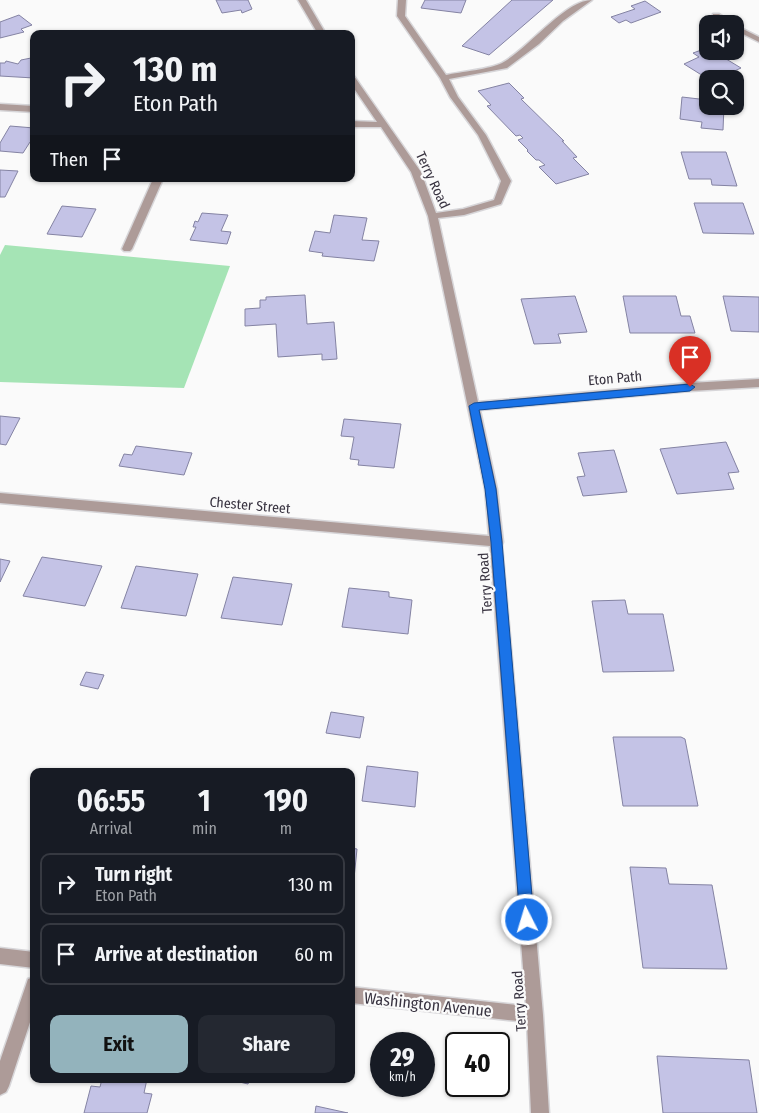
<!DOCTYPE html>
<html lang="en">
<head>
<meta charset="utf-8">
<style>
  body { margin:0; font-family:"Fira Sans Condensed",sans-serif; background:#242831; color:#f1f3f6; height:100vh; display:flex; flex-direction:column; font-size:19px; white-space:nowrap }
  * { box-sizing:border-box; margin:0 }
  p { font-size:16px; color:#9ea1a6 }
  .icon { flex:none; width:28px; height:28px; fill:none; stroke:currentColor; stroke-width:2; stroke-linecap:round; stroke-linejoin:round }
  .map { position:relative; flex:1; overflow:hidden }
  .sheet { position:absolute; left:30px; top:768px; width:325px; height:315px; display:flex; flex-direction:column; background:#171b24; border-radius:10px; box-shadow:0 1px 4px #0004 }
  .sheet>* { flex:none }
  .top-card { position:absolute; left:30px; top:30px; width:325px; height:152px; border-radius:10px; box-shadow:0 1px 4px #0004; background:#171b24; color:#f1f3f6; overflow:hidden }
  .controls { position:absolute; left:699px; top:15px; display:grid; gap:10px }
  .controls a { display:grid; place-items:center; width:45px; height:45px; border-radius:10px; background:#171b24; box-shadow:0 1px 4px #0004; font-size:25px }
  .speed { position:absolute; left:370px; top:1032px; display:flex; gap:10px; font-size:25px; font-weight:700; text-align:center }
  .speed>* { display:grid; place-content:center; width:65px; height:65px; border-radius:50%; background:#171b24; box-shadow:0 1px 4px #0004; line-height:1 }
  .speed small { font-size:12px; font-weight:400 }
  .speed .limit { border:2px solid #111; border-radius:8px; background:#fff; color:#111 }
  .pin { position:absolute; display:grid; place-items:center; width:42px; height:42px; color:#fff; margin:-51px -21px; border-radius:50% 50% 50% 0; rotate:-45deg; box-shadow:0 0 5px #0007 }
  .pin .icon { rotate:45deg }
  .me { position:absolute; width:55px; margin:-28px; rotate:355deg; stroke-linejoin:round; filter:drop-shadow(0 0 4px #0008) }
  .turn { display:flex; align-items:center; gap:18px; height:105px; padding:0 20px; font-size:22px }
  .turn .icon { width:65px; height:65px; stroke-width:2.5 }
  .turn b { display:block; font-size:35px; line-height:42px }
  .then { display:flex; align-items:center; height:48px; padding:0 20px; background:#0003; gap:10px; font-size:19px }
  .eta { display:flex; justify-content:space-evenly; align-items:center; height:85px; text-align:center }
  .eta b { font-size:30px; font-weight:700; line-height:35px }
  .button { display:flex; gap:10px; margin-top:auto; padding:10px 20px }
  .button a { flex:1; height:58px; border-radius:10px; background:#93b3bc; color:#111; font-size:20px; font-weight:700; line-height:58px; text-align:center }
  .button a+a { background:#242831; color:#f1f3f6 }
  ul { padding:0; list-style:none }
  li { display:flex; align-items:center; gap:15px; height:62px; margin:0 10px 8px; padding:0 10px; border:2px solid #363941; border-radius:10px }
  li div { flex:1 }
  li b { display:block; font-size:19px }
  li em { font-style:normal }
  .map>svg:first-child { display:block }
  .green { fill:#a5e4b5 }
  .building { fill:#c4c3e6; stroke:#8483a3 }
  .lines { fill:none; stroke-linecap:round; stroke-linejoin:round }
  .minor-casing { stroke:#d7d6d9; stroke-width:3 }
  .minor { fill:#ad9b98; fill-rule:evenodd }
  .route { fill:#1a73e8; stroke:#114b97 }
  .labels { text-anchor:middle; stroke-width:4.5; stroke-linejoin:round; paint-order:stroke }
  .street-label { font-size:14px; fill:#383340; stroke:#fafafa }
  .near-street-label { font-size:16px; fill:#383340; stroke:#fafafa }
</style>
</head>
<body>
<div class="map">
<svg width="759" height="1113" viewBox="0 0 759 1113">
  <rect width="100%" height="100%" fill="#fafafa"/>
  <!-- green -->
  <polygon class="green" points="5,245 230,266 184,388 0,382 0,255"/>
  <!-- building -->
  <g class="building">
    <polygon points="216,0 248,0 252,9 242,13 241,10 222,13"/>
    <polygon points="425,0 466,0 461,13 421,8"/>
    <polygon points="512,0 553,0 489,55 462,46"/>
    <polygon points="645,1 661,12 631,23 626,20 619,23 611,17 635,9 631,6"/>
    <polygon points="19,15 32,25 21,29 24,32 0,38 0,22"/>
    <polygon points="707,48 708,51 713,51 741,68 717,79 708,79 684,64 699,57 693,53"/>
    <polygon points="31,58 34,60 34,78 0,76 0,63 5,63 6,61 18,64 21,60"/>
    <polygon points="509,83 524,98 521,99 564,141 562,141 577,157 573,158 589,174 556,184 539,167 545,165 539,160 536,160 527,151 528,150 518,140 523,138 520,135 516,136 487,106 491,105 478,91"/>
    <polygon points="682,97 708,100 708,106 724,106 723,130 701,128 702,122 680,119"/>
    <polygon points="10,126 34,128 34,142 30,142 23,153 0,151 0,143"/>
    <polygon points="681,152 726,152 737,186 712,185 711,179 689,179"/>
    <polygon points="0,170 18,171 5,197 0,197"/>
    <polygon points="694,203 743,203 754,234 703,233"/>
    <polygon points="62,206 96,209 82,237 47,234"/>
    <polygon points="202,213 228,215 221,231 231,232 227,244 190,240 196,227 193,227 195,221 198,222"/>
    <polygon points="334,215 367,218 362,240 379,241 374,261 322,256 323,253 309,251 315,231 330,233"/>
    <polygon points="305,295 307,324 334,322 337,359 322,360 322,354 278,357 276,324 245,326 245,309 260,308 260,300 266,300 266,297"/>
    <polygon points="575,296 587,332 558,334 561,343 534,344 521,299"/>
    <polygon points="623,296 676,296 681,316 690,316 695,333 630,333"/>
    <polygon points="723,296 759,297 759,332 731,331"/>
    <polygon points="0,416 20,418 6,445 0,444"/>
    <polygon points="344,419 401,424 394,468 358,465 359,460 350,459 354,437 341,436"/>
    <polygon points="726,442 739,472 728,473 734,489 677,494 660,449"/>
    <polygon points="136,446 192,453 184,475 119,466 124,454 132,455"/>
    <polygon points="614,450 627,492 583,496 577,477 585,476 578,453"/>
    <polygon points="42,557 102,566 85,606 23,596"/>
    <polygon points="0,559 10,561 0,582"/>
    <polygon points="136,566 198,574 186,616 121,608"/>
    <polygon points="233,577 292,584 282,625 221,618"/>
    <polygon points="349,588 389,592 389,597 412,600 408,634 342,627"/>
    <polygon points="625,600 628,614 663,614 674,671 603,672 592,601"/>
    <polygon points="86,672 104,675 98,689 80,685"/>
    <polygon points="331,712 364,717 360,738 326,733"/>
    <polygon points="613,737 681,737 685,739 698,806 623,806"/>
    <polygon points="367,766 418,772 415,807 362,801"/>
    <polygon points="351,848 357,849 353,888 351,888"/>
    <polygon points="630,867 666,868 669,884 712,885 727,969 643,968"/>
    <polygon points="657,1056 749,1060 757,1113 663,1113"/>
    <polygon points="102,1079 147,1079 144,1093 152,1094 147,1113 84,1113 91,1086 100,1087"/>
    <polygon points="227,1079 250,1079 248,1084"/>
    <polygon points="316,1106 348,1113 315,1113"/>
  </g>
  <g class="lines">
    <!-- minor casing -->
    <g class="minor-casing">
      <g id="minor">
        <polygon points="298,0 306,0 326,34 318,34"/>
        <path d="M398,0H406L405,16L446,75C460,72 491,69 502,63C528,49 565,0 592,0L563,21L539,44L507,68L449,79L458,97L486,135L511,181L501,204L464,215L438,218L478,402L690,383L759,379V387L690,391L480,410L497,489L503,542L502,545L543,1015L549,1113H531L527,1022L351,1003V987L526,1006L490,546L0,503V493L489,536L485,489L428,216L411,172L381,127H351V121L377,122L351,84V76H354L421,172L436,213L463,209L494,200L501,181L478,135L450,97L440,78L397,16Z"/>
        <polygon points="713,14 719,14 734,24 724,24 713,18"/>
        <polygon points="735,25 759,37 759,42 735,30"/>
        <polygon points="0,104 34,106 34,112 0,110"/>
        <polygon points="153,179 163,179 132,249 130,251 124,251 122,249"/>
        <polygon points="0,948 34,952 34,968 0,964"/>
        <polygon points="34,977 34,1010 9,1086 6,1092 0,1095 0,1061 26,985 28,979"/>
      </g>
    </g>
    <!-- minor -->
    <use href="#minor" class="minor"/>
  </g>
  <!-- route -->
  <polygon class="route" points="690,384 695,387 690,391 479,410 496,489 502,542 534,920 532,925 527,927 522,925 520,920 491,542 485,489 469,406 474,403"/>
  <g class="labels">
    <!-- street labels -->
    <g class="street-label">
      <text transform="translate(433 180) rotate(65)" y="5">Terry Road</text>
      <text transform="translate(615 378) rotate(-5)" y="5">Eton Path</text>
      <text transform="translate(250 505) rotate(5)" y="5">Chester Street</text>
      <text transform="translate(485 583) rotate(-94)" y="5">Terry Road</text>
      <text transform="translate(519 1001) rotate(-94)" y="5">Terry Road</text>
    </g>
    <!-- near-street labels -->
    <g class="near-street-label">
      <text transform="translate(428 1004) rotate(6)" y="6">Washington Avenue</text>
    </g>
  </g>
</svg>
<div class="controls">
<a><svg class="icon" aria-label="sound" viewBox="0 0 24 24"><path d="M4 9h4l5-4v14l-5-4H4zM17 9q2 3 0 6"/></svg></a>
<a><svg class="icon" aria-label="search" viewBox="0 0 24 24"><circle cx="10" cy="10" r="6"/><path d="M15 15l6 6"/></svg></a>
</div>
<div class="speed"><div>29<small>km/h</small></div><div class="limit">40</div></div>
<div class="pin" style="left:690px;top:387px;background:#d93025"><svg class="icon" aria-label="arrive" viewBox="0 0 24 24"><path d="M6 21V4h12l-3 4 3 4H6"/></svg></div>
<svg class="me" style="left:527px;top:920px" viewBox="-20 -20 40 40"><circle r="17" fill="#1a73e8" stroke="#fff" stroke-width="3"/><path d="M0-11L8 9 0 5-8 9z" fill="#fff"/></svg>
<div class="top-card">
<div class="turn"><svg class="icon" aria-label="right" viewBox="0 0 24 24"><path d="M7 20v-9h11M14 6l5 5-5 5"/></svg><div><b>130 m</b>Eton Path</div></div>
<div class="then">Then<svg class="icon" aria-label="arrive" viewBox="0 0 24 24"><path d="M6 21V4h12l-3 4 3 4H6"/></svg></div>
</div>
<section class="sheet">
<div class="eta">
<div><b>06:55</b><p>Arrival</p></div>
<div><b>1</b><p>min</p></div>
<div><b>190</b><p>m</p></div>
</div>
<ul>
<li><svg class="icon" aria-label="right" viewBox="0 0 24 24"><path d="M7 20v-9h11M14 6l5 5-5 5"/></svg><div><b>Turn right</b><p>Eton Path</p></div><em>130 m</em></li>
<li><svg class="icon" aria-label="arrive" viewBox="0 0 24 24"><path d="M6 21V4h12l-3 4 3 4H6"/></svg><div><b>Arrive at destination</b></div><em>60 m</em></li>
</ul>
<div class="button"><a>Exit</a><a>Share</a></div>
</section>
</div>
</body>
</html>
